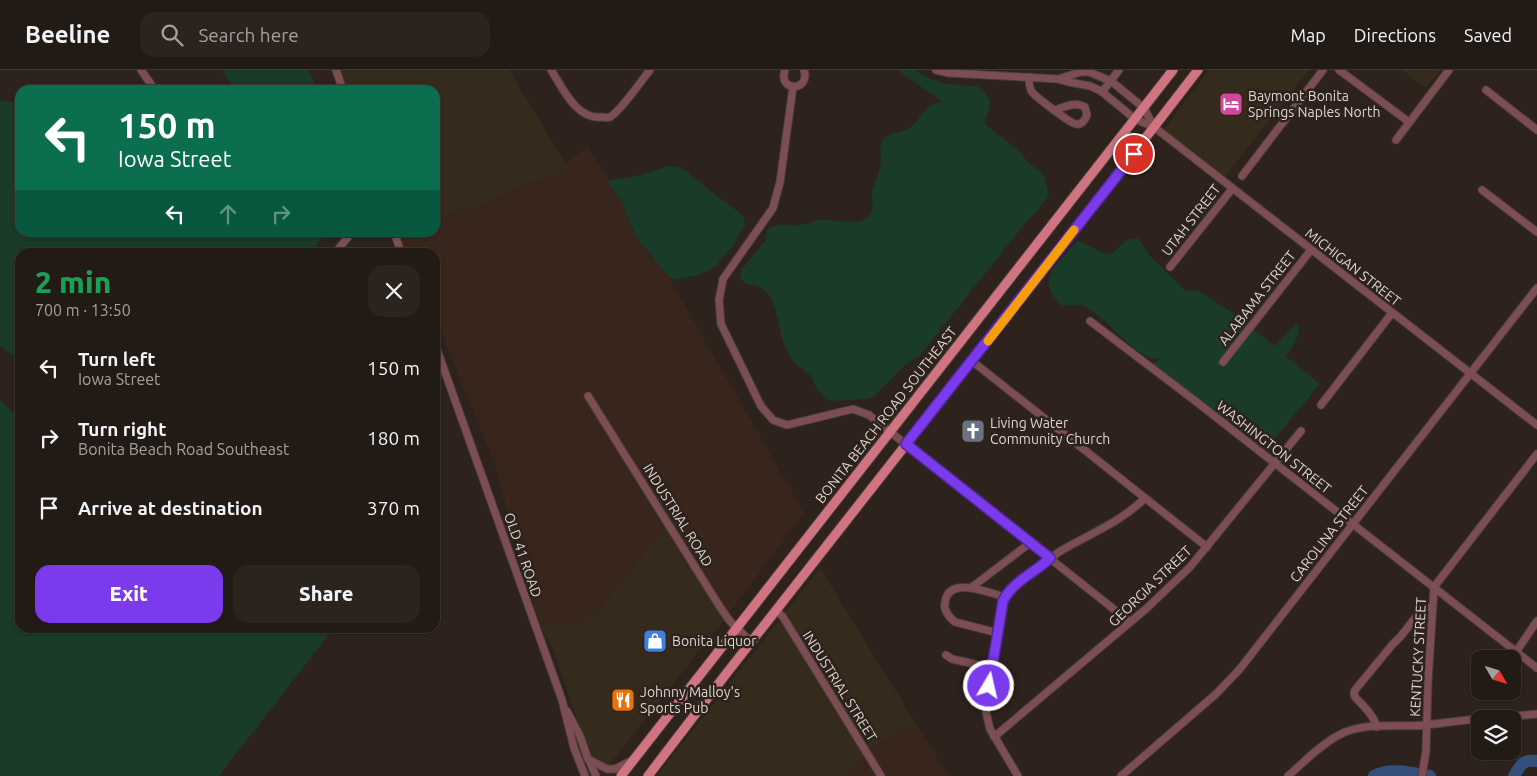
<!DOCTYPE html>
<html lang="en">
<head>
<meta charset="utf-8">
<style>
  body { margin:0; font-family:Ubuntu,sans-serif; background:#2a231e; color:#f1f3f6; height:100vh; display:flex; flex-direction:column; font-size:19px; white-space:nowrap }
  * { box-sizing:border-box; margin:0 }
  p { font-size:16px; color:#a2a1a0 }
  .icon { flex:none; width:28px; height:28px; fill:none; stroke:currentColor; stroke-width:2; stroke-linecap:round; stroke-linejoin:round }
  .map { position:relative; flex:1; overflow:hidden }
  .drawer { position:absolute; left:15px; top:178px; width:425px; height:385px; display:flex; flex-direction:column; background:#221a15; border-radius:15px; box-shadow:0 1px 4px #0004,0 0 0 1px #3f3834 }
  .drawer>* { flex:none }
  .guide { position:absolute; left:15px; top:15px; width:425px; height:152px; border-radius:15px; box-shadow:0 1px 4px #0004,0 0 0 1px #3f3834; background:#0b6e4f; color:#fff; overflow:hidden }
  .needle { width:32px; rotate:129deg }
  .fabs { position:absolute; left:1471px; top:580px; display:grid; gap:10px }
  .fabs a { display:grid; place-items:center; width:50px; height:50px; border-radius:10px; background:#221a15; box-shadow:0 1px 4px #0004,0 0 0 1px #3f3834; font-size:25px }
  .pin { position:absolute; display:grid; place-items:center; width:42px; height:42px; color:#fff; margin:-21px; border:2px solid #fff; border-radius:50%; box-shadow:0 1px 5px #0007 }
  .me { position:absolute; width:55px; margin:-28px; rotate:9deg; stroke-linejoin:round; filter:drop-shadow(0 0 4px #0008) }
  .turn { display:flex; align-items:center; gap:18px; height:105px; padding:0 20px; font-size:22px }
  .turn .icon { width:65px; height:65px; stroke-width:2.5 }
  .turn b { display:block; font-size:35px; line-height:42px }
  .lanes { display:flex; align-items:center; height:48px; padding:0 20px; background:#0003; justify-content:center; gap:25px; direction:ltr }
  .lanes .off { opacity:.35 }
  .round { display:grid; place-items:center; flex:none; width:52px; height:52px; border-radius:15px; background:#2a231e }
  .head { display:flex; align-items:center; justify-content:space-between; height:85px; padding:0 20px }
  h1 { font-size:30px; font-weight:800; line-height:38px; color:#1e9e55 }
  .cta { display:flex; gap:10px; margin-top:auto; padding:10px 20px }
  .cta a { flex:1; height:58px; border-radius:15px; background:#7c3aed; color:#fff; font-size:20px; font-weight:800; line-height:58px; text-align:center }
  .cta a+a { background:#2a231e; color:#f1f3f6 }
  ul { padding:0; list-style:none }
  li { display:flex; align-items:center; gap:15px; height:70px; padding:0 20px }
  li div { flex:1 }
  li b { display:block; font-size:19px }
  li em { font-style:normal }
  header { display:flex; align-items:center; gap:30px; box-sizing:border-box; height:70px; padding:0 25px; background:#221a15; border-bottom:1px solid #3f3834 }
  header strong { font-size:24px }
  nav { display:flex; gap:28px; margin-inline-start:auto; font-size:18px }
  .search { width:350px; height:45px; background:#2a231e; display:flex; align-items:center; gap:12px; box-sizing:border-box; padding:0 18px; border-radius:15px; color:#a2a1a0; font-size:19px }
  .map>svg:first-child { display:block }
  .commercial { fill:#352b1c }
  .built { fill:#38261c }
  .green { fill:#193b28 }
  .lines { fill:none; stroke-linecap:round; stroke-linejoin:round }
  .river { stroke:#344f79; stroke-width:12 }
  .minor-casing { stroke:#4a3f39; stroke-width:9 }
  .major-casing { stroke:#4a3f39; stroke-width:11 }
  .minor { stroke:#7c4e54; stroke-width:7 }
  .major { stroke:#d17481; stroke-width:9 }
  .route-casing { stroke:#51269a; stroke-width:12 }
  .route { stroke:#7c3aed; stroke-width:9 }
  .slow { stroke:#f59e0b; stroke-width:9 }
  .labels { text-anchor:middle; stroke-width:5; stroke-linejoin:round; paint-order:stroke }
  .poi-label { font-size:14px; fill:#ddd5d0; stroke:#2e221c; text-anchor:start }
  .street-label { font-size:14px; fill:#ddd5d0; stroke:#2e221c }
</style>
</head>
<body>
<header>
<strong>Beeline</strong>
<div class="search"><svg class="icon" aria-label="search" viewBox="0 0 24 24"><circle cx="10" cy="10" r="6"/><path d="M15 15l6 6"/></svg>Search here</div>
<nav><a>Map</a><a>Directions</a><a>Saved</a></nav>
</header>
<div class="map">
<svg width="1537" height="706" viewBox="0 0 1537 706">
  <rect width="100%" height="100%" fill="#2e221c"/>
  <!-- commercial -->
  <g class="commercial">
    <polygon points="340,0 509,0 567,96 560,105 511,119 476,140 466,139 456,142 435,152 435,20 347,20"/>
    <polygon points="1209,0 1309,0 1220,113 1159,66"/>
    <polygon points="1402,0 1440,0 1426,18"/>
    <polygon points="664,457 724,550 609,695 607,696 593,687 577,649 552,576 541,557 557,550 598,542"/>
    <polygon points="820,498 918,657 897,662 867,681 847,706 657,706"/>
  </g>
  <!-- built -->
  <g class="built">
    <polygon points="587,76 609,110 610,116 621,130 635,164 648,183 665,201 804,443 724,550 664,458 598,542 572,557 557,550 541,557 536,546 518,481 516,471 502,421 498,411 497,400 435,246 435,182 405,182 398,163 435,162 435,152 446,146 466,139 476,140 511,119 560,105 568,93"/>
    <polygon points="918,657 949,706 847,706 867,681 897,662"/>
  </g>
  <!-- green -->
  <g class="green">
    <polygon points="222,0 309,0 317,20 235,20"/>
    <path d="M897,0H916C929,13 959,16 977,16C994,29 992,35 984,53L1019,81L1029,93L1042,103L1045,108L1049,126L1039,139L1031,146L920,285L905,295L874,326L869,329L830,331L818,321L811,306L794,293L788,284L782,269L777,245L772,229L761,217L746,214L742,210L740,205L741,200L766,170L767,160C780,151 787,157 800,155C808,154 815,150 822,150C835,149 861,157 870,145C875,140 871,130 872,123C874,112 880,102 881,90C882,83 878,78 882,71C888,61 903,64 912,56C922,47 927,31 943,32Z"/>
    <polygon points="0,30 20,33 20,162 326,163 311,182 20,182 20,291 0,276"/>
    <polygon points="669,96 680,97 685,100 722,130 739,142 743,146 745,152 744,157 732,177 716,196 706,202 695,206 679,209 674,210 669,207 641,173 635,164 621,130 610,116 609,110 637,106"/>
    <path d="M1138,168L1150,186L1186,221L1197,220L1229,240L1275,276L1298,253L1299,254C1299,268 1294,275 1286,286L1320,314L1264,382L1153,294L1160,289C1137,289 1117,260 1100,247C1095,243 1089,238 1083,236C1077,234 1070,235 1063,236C1031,210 1060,192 1078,170L1101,182L1111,184L1128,169Z"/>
    <polygon points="0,330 20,349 20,558 334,558 219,706 0,706"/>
  </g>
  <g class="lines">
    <!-- river -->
    <g class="river">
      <path d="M1374,706C1391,697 1412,703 1430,706"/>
      <path d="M1514,706C1521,695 1522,689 1537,691"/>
    </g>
    <!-- minor casing -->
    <g class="minor-casing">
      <g id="minor">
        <polyline points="141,0 155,20"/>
        <polyline points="336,0 343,20"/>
        <path d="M551,0C563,18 576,50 602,47C604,47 607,48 610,47C620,42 642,10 650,0"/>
        <path d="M785,0C777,22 811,22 804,0"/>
        <polyline points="936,0 949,3 1058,9 1069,12 1090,16 1101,21 1135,49 1154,57 1144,38 1111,11 1089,2 1081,2 1058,9"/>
        <polyline points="1339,0 1409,52"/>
        <path d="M1029,7C1029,12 1029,18 1032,22C1036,27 1071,54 1076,54C1082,55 1085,50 1087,45L1085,37C1075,31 1064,37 1055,40"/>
        <polyline points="793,17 780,112 773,138 723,209 719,230 721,254 761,336 773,350 787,355 853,339 869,345 1130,552"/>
        <polyline points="1486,20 1537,60"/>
        <polyline points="1102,22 1119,0"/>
        <polyline points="1154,57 1537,355"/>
        <polyline points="1396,70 1449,0"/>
        <polyline points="1242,106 1323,0"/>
        <polyline points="1482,120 1537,162"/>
        <polyline points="394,162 401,182"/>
        <polyline points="336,182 352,162"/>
        <polyline points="1170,197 1232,119"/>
        <polyline points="1090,251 1194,330 1537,598"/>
        <polyline points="435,274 562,630 574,678 585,706"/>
        <polyline points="972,291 1207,477"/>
        <polyline points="1223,292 1311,180"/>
        <polyline points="588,326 720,537 729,550 751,572"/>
        <polyline points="1321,335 1392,243"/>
        <polyline points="972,517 1030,473"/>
        <polyline points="776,540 783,547 881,706"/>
        <path d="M998,563L955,552C949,547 943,540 945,532C949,505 989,523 1005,527"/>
        <polyline points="1516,582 1537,551"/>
        <polyline points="946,585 952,589 992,598"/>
        <polyline points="567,641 580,666 588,689 607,699 615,699 631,691"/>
        <polyline points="1481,649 1537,644"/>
        <path d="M1377,657C1373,644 1363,636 1355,627L1354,623L1355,620L1392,575L1401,566L1423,538L1432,537"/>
        <polyline points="994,667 1147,538 1190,497 1301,361"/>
        <polyline points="589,690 596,706"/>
        <path d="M1018,706L990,659L986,642L1003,531C1010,517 1022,511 1034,502C1044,494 1053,485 1064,479C1092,463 1122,451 1145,428"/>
        <polyline points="1121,706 1216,624 1239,600 1537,218"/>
        <path d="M1288,706C1304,692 1320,675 1339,665C1365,651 1398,658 1426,655C1444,653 1462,650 1480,649"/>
        <polyline points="1422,706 1426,681 1428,611 1434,517 1537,384"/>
      </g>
    </g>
    <!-- major casing -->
    <g class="major-casing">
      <g id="major">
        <polyline points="621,706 1173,0"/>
        <polyline points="648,706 726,604 1072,163 1198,0"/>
      </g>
    </g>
    <!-- minor -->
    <use href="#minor" class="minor"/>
    <!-- major -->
    <use href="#major" class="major"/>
  </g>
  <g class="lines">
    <!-- route casing -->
    <g class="route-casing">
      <path id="route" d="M989,616L1003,531C1013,511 1035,503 1050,488L906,374L1134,84"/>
    </g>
    <!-- route -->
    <use href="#route" class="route"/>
    <!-- slow -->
    <polyline class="slow" points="988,271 1074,160"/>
  </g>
  <!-- icons -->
  <defs>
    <g id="hotel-square" transform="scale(1.25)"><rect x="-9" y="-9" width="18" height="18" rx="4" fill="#d1479c" stroke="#2e221c"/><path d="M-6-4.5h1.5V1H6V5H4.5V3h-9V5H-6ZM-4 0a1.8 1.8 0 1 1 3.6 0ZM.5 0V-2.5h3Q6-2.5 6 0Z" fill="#fff"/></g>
    <g id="church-square" transform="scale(1.25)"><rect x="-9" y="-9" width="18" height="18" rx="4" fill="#6b7280" stroke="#2e221c"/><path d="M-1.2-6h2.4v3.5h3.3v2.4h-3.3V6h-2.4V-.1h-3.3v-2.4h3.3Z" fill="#fff"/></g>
    <g id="shop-square" transform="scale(1.25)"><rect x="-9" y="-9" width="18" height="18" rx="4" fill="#3f7fe0" stroke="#2e221c"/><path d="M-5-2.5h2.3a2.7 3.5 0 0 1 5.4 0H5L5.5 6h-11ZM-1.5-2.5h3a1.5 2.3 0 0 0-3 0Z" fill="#fff"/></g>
    <g id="restaurant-square" transform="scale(1.25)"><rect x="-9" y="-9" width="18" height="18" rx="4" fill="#e8710a" stroke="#2e221c"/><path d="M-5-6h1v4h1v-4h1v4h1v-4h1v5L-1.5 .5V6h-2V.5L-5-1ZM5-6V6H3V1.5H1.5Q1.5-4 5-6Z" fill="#fff"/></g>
  </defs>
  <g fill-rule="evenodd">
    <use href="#hotel-square" x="1231" y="34"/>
    <use href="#church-square" x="973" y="361"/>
    <use href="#shop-square" x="655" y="571"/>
    <use href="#restaurant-square" x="623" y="630"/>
  </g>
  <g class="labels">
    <!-- poi labels -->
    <g class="poi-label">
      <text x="1248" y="31">Baymont Bonita<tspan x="1248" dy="16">Springs Naples North</tspan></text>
      <text x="990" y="358">Living Water<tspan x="990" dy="16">Community Church</tspan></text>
      <text x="672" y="576">Bonita Liquor</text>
      <text x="640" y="627">Johnny Malloy's<tspan x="640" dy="16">Sports Pub</tspan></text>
    </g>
    <!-- street labels -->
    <g class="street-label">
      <text transform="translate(1191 150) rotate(-52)" y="5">UTAH STREET</text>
      <text transform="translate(1353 197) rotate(38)" y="5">MICHIGAN STREET</text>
      <text transform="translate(1257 228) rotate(-52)" y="5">ALABAMA STREET</text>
      <text transform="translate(886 345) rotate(-52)" y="5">BONITA BEACH ROAD SOUTHEAST</text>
      <text transform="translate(1274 377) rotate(38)" y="5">WASHINGTON STREET</text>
      <text transform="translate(678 445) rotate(58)" y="5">INDUSTRIAL ROAD</text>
      <text transform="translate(1329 464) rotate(-52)" y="5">CAROLINA STREET</text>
      <text transform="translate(523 485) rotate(71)" y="5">OLD 41 ROAD</text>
      <text transform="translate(1150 516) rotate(-44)" y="5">GEORGIA STREET</text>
      <text transform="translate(1418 587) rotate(-87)" y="5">KENTUCKY STREET</text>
      <text transform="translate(840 616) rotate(58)" y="5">INDUSTRIAL STREET</text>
    </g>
  </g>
</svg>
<div class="fabs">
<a><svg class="needle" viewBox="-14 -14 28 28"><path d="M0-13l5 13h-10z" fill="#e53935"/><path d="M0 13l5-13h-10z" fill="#a2a1a0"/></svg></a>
<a><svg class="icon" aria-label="layers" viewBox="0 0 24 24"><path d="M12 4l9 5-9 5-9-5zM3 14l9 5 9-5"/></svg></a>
</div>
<div class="pin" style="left:1134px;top:84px;background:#d93025"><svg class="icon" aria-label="arrive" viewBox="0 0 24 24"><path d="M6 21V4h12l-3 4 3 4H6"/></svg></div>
<svg class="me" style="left:989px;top:616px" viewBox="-20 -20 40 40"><circle r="17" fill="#7c3aed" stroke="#fff" stroke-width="3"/><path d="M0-11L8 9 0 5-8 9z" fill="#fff"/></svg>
<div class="guide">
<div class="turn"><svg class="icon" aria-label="left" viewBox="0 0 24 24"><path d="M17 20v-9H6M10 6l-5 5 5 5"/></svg><div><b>150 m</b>Iowa Street</div></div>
<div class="lanes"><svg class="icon" aria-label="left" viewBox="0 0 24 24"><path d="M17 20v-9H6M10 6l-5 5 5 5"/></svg><svg class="icon off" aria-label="ahead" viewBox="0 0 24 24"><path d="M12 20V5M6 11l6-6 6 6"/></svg><svg class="icon off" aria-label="right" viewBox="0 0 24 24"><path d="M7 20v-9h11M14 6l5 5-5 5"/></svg></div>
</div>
<section class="drawer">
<div class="head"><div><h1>2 min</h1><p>700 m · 13:50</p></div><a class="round"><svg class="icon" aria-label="close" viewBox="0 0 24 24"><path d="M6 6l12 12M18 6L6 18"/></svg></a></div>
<ul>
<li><svg class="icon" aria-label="left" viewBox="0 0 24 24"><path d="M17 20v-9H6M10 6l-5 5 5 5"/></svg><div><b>Turn left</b><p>Iowa Street</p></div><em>150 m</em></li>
<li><svg class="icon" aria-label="right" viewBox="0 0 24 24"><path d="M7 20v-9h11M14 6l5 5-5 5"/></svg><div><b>Turn right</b><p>Bonita Beach Road Southeast</p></div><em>180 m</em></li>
<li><svg class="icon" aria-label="arrive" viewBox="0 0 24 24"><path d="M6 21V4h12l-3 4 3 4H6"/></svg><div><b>Arrive at destination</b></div><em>370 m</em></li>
</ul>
<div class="cta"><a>Exit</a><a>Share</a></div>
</section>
</div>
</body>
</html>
